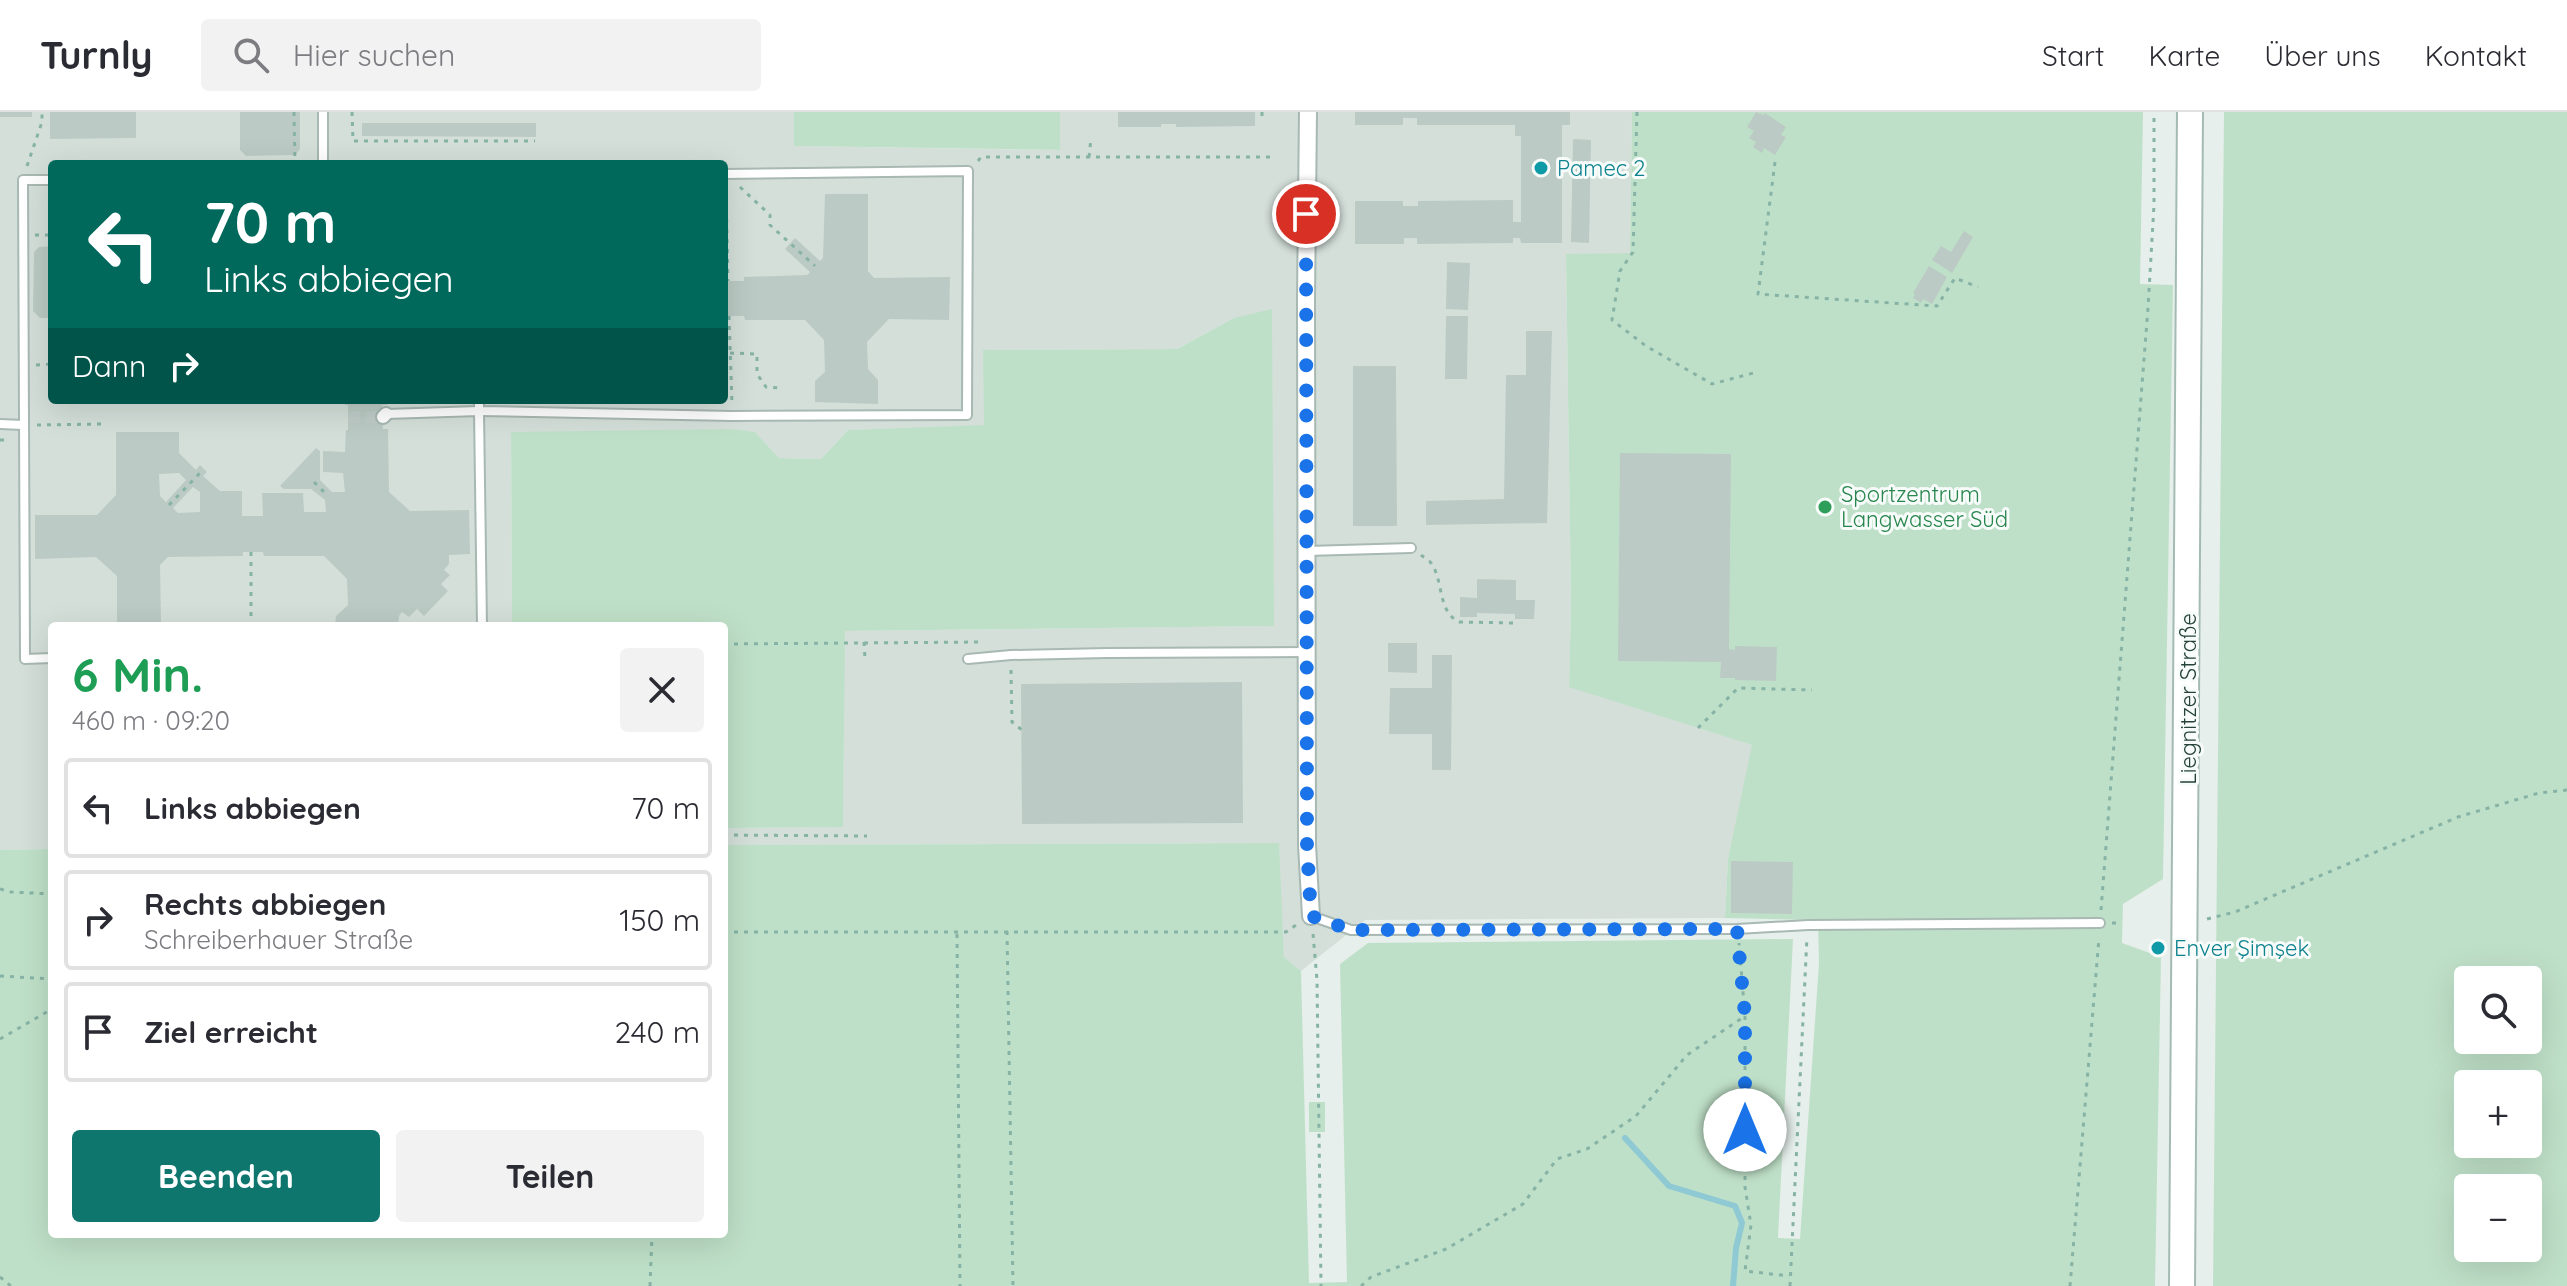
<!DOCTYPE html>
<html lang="de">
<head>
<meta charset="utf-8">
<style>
  body { margin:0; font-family:Quicksand,sans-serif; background:#f2f2f3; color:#2b2b33; height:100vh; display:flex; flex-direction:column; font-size:30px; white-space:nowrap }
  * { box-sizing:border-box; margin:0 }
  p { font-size:26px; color:#7c7c81 }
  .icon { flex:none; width:44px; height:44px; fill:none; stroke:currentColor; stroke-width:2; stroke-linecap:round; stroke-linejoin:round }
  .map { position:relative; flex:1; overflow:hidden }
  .side { position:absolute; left:48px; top:510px; width:680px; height:616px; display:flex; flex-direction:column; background:#fff; border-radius:8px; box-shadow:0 8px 32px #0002 }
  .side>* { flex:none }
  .banner { position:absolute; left:48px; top:48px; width:680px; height:244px; border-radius:8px; box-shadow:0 8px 32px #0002; background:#00695c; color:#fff; overflow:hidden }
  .buttons { position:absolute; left:2454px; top:854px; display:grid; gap:16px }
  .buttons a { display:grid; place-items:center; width:88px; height:88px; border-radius:8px; background:#fff; box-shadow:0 8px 32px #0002; font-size:40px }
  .pin { position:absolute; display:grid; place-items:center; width:68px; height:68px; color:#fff; margin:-34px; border:4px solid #fff; border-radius:50%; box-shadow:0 2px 8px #0007 }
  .me { position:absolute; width:88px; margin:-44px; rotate:0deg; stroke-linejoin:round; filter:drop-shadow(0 0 6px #0008) }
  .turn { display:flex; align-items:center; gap:28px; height:168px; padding:0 24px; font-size:36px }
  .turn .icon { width:104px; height:104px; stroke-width:2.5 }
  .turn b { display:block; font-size:56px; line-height:68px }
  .then { display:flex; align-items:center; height:76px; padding:0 24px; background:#0003; gap:16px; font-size:30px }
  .round { display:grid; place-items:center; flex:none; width:84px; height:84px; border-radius:8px; background:#f2f2f3 }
  .head { display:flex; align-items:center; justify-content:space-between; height:136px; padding:0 24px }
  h1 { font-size:48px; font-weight:700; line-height:60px; color:#1e9e55 }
  .primary-button { display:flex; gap:16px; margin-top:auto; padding:16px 24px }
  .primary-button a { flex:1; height:92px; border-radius:8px; background:#0f766e; color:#fff; font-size:32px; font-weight:700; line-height:92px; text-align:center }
  .primary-button a+a { background:#f2f2f3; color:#2b2b33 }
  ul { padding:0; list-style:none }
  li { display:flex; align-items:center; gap:24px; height:100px; margin:0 16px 12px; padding:0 8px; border:4px solid #e1e1e2; border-radius:8px }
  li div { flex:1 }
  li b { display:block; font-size:30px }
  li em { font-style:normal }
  header { display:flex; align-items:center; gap:48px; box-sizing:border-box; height:112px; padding:0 40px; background:#fff; border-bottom:2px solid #e1e1e2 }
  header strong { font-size:38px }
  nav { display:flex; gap:44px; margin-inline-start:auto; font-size:28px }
  .search { width:560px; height:72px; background:#f2f2f3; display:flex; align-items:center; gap:20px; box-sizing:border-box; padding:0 28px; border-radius:8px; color:#7c7c81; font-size:30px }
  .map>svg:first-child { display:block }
  .built { fill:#d4dfda; fill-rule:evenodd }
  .green { fill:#bfe0c8; fill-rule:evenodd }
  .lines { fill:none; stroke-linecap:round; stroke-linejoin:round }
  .stream { stroke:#8ec9d4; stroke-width:6 }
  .building { fill:#bbcac4; fill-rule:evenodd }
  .pedestrian-tunnel { stroke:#bfccc8; stroke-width:12; stroke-dasharray:12 6; stroke-linecap:butt }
  .service-casing { stroke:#a8b8b2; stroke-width:12 }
  .pedestrian-casing { stroke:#a8b8b2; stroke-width:16 }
  .minor-casing { stroke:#a8b8b2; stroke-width:20 }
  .secondary-casing { stroke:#a4bbb3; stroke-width:28 }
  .path { stroke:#86b3a5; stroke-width:3; stroke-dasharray:4 6; stroke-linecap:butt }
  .service { stroke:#fff; stroke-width:8 }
  .pedestrian { stroke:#fff; stroke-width:12 }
  .minor { stroke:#fff; stroke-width:16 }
  .secondary { stroke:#fff; stroke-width:24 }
  .route { stroke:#1a73e8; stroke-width:14; stroke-dasharray:0 25.2 }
  .culture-dot { fill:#0f9aa8; stroke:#f7fbf9; stroke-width:3 }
  .leisure-dot { fill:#2e9e5b; stroke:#f7fbf9; stroke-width:3 }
  .labels { text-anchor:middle; stroke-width:6; stroke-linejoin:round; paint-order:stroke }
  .culture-label { font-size:22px; fill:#0d838f; stroke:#f7fbf9; text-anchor:start }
  .leisure-label { font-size:22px; fill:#27864d; stroke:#f7fbf9; text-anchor:start }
  .street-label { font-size:22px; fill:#24423a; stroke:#f7fbf9 }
</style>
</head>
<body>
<header>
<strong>Turnly</strong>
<div class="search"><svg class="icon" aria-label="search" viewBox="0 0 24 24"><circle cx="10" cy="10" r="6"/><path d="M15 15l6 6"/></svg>Hier suchen</div>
<nav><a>Start</a><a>Karte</a><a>Über uns</a><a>Kontakt</a></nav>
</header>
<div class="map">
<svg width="2567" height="1174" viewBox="0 0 2567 1174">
  <rect width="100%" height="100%" fill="#e6efeb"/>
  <!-- built -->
  <path class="built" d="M0,0H794L795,34L1059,38L1060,0H1632L1630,141L1566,143L1571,493L1569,574L1753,633L1728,746L1725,806L1365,808L1301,859L1284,845L1278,731L724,733V716L843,715L844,519L1274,514L1234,206L1177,237L984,238V314L848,318L821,347L779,346L755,320H511L512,514H52V737L0,738ZM52,52H724V288H52Z"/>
  <!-- green -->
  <g class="green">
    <polygon points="794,0 1060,0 1060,38 794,34"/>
    <polygon points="1632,0 2143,0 2140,172 2173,173 2163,767 2123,792 2122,831 2161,845 2155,1174 0,1174 0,738 52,737 52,1122 724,1122 724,733 1279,731 1284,845 1301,859 1309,1171 1347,1170 1340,852 1368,831 1793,827 1778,1126 1800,1127 1819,851 1818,808 1725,806 1728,746 1752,633 1569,575 1571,493 1566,142 1630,141"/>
    <path d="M2224,0H2567V1174H2213ZM2468,868H2528V928H2468ZM2468,972H2528V1032H2468ZM2468,1076H2528V1136H2468Z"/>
    <polygon points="1272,197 1274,514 845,519 843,715 724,716 724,514 512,514 511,320 732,317 755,320 779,346 821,347 848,318 984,313 983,238 1177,237 1234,206"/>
    <rect x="1309" y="990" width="16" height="30"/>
  </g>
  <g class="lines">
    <!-- stream -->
    <polyline class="stream" points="1625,1026 1669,1074 1735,1094 1742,1111 1736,1136 1733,1174"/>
  </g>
  <!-- building -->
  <g class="building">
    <rect x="0" y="0" width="32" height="5"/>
    <polygon points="50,0 136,0 136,26 50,27"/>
    <polygon points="240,0 300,0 300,37 295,43 246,44 240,38"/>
    <polygon points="1118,0 1255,0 1255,14 1176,15 1176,12 1161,12 1161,15 1118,15"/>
    <polygon points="1355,0 1570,0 1570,13 1562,13 1562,131 1521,131 1520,126 1513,126 1513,131 1417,132 1417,126 1404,126 1404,132 1355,132 1355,89 1403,89 1403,94 1418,94 1418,89 1513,88 1513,110 1521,110 1521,24 1515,24 1515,13 1417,13 1417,6 1403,6 1403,13 1355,13"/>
    <polygon points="1756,0 1763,3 1765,1 1786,15 1781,23 1786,25 1775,43 1764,36 1762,41 1753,35 1756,30 1749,26 1754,19 1747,15"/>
    <polygon points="362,11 536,11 536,25 362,24"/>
    <polygon points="1573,27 1591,28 1589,131 1571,130"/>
    <polygon points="825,82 868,82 868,159 874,166 950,165 949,208 889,207 867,230 868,257 878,268 878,292 815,290 815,269 825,260 824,228 805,208 745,208 744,204 724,204 724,169 744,169 744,165 807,163 810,160 785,137 795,126 820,149 823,146"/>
    <polygon points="1964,119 1973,125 1952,161 1932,148 1941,134 1951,140"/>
    <polygon points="52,134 52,206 40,206 33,199 34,140 39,135"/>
    <polygon points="1447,150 1470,151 1468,198 1446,197"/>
    <polygon points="1929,154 1947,165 1932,192 1923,187 1921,191 1913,186 1915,182 1913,181"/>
    <polygon points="1446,204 1468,204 1467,267 1445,267"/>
    <polygon points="1526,219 1552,219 1547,411 1426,413 1426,389 1504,387 1506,263 1526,263"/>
    <polygon points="1353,254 1396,254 1397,414 1353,414"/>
    <path d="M345,288H387V293H382L383,317H388L389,380L410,399L469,398L470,442L449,443V452L444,458L450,463L441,472L448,479L424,504L417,497L409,505L402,500L399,504L398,514H335L336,504L348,493L347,467L324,444H264L263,440H243V444L168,445L160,453L161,514H117V464L96,445L35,447V403H97L116,383V320H179V341L196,358L200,353L207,360L203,364L220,379H242V404H263L262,381H303L304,400H326L325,388L311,377H284L280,374L316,336L320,339V368L332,380H345L343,361L323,360V339L345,340L346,318H348V293H345ZM179,361L186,368L166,390L160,384L159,362ZM193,375L200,380V400L178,401L173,396Z"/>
    <polygon points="591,288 635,288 635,291 591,292"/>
    <polygon points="1620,341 1731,342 1729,537 1735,538 1735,534 1777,535 1776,569 1735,568 1735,566 1720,566 1721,550 1618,549"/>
    <polygon points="1477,467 1516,468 1516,488 1535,488 1534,507 1515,507 1515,502 1477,501 1477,505 1460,505 1460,485 1477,486"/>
    <polygon points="1388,531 1417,531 1417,561 1388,560"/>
    <polygon points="1432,543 1452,543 1451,658 1432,658 1432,622 1389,622 1390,576 1432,576"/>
    <polygon points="1242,570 1243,711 1022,712 1021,572"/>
    <polygon points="1731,749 1793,750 1792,802 1731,801"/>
  </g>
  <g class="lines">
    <!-- pedestrian-tunnel -->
    <polyline class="pedestrian-tunnel" points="348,305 383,305"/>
    <!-- service casing -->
    <g class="service-casing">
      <g id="service">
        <polyline points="323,0 323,52"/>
        <polyline points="52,68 23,68 25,547 52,546"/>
        <polyline points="479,288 479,299 732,304 967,303 968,59 724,62"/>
        <polyline points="386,302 479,299 482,514"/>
        <polyline points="0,312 23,313"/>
        <polyline points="1307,439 1411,436"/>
        <polyline points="968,547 1011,543 1107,541 1306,540"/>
        <polyline points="1311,804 1351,818 1737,817 1808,813 2100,811"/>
      </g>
    </g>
    <!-- pedestrian casing -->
    <g class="pedestrian-casing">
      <polyline id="pedestrian" points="383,305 386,302"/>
    </g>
    <!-- minor casing -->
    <g class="minor-casing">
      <polyline id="minor" points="1308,0 1306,187 1307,733 1311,804"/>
    </g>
    <!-- secondary casing -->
    <g class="secondary-casing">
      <polyline id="secondary" points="2182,1174 2190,0"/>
    </g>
    <!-- path -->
    <g class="path">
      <polyline points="294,0 295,52"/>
      <polyline points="352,0 353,29 535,29"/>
      <polyline points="1262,0 1262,10"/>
      <polyline points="1637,0 1633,140 1620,159 1612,208 1646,234 1712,272 1757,260"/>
      <polyline points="1089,45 1091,26"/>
      <polyline points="978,49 981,45 1273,45"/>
      <polyline points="1775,50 1758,182 1937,194 1955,166 1978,175"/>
      <polyline points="27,54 42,10 42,0"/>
      <polyline points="740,75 770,103 770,113 815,154"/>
      <polyline points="726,77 728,169"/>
      <polyline points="35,123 51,123"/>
      <polyline points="729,204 732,292"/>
      <polyline points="730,241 757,242 757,262 766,275 781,276"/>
      <polyline points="36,253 52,252"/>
      <polyline points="37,313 105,312"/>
      <polyline points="0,328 8,328"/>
      <polyline points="314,370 328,384"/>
      <polyline points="169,393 200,361"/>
      <polyline points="251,440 251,514"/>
      <path d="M1421,443C1422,444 1430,449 1431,451C1444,469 1437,499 1459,510L1515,511"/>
      <polyline points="864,530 865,547"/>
      <polyline points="724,532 983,530"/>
      <polyline points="1011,558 1012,610 1022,618"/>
      <polyline points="1698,616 1738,576 1812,578"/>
      <polyline points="724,723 867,724"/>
      <polyline points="0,777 11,780 52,782"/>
      <polyline points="2101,798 2148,196 2154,93 2154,0"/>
      <polyline points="2207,807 2235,800 2458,705 2539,681 2567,678"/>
      <polyline points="2112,811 2121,811"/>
      <polyline points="1007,819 1013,1174"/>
      <polyline points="724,820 1286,820 1296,813"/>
      <polyline points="957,822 960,1174"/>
      <polyline points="1313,822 1317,868 1321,1174"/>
      <polyline points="0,864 52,867"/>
      <polyline points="1745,904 1745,1075 1751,1113 1745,1159 1789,1164"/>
      <polyline points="0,927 52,897"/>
      <polyline points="0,1165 11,1174"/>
      <polyline points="650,1174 652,1122"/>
      <polyline points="1361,1174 1371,1165 1446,1137 1523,1092 1557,1047 1587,1037 1636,1004 1687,943 1745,904 1739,831"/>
      <polyline points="1790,1174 1807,825"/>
      <polyline points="2070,1174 2099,826"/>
    </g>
    <!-- service -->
    <use href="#service" class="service"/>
    <!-- pedestrian -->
    <use href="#pedestrian" class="pedestrian"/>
    <!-- minor -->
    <use href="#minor" class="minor"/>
    <!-- secondary -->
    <use href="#secondary" class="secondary"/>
  </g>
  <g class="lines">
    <!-- route -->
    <polyline class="route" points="1306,102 1307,733 1311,804 1351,818 1737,817 1745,904 1745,1018"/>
  </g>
  <!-- markers -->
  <g class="culture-dot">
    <circle cx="1541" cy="56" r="8"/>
    <circle cx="2158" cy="836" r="8"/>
  </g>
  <circle class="leisure-dot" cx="1825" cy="395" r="8"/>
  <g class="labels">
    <!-- culture labels -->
    <g class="culture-label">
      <text x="1557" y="64">Pamec 2</text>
      <text x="2174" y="844">Enver Şimşek</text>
    </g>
    <!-- leisure labels -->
    <g class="leisure-label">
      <text x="1841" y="390">Sportzentrum<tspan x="1841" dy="25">Langwasser Süd</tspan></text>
    </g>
    <!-- street labels -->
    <g class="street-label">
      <text transform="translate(2188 587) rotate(-90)" y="8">Liegnitzer Straße</text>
    </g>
  </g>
</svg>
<div class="buttons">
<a><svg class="icon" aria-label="search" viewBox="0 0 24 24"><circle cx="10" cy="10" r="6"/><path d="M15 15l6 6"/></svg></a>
<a>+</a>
<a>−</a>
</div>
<div class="pin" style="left:1306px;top:102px;background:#d93025"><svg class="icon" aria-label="arrive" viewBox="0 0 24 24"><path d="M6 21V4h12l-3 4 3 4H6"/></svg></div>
<svg class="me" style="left:1745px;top:1018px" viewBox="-20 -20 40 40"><circle r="19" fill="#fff"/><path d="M0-13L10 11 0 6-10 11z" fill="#1a73e8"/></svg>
<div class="banner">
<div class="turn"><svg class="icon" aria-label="left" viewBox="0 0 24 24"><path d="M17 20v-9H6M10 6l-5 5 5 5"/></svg><div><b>70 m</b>Links abbiegen</div></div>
<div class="then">Dann<svg class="icon" aria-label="right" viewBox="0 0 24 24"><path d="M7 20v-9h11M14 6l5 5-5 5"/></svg></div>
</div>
<section class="side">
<div class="head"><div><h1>6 Min.</h1><p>460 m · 09:20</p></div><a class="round"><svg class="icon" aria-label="close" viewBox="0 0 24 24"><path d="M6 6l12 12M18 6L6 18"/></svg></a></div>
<ul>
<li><svg class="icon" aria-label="left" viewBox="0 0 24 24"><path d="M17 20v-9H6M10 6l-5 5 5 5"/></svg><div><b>Links abbiegen</b></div><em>70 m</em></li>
<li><svg class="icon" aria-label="right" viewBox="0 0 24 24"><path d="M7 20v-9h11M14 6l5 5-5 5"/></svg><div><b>Rechts abbiegen</b><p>Schreiberhauer Straße</p></div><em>150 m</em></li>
<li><svg class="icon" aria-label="arrive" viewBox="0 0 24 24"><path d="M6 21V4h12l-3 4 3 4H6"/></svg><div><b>Ziel erreicht</b></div><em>240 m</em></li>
</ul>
<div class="primary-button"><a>Beenden</a><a>Teilen</a></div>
</section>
</div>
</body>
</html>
